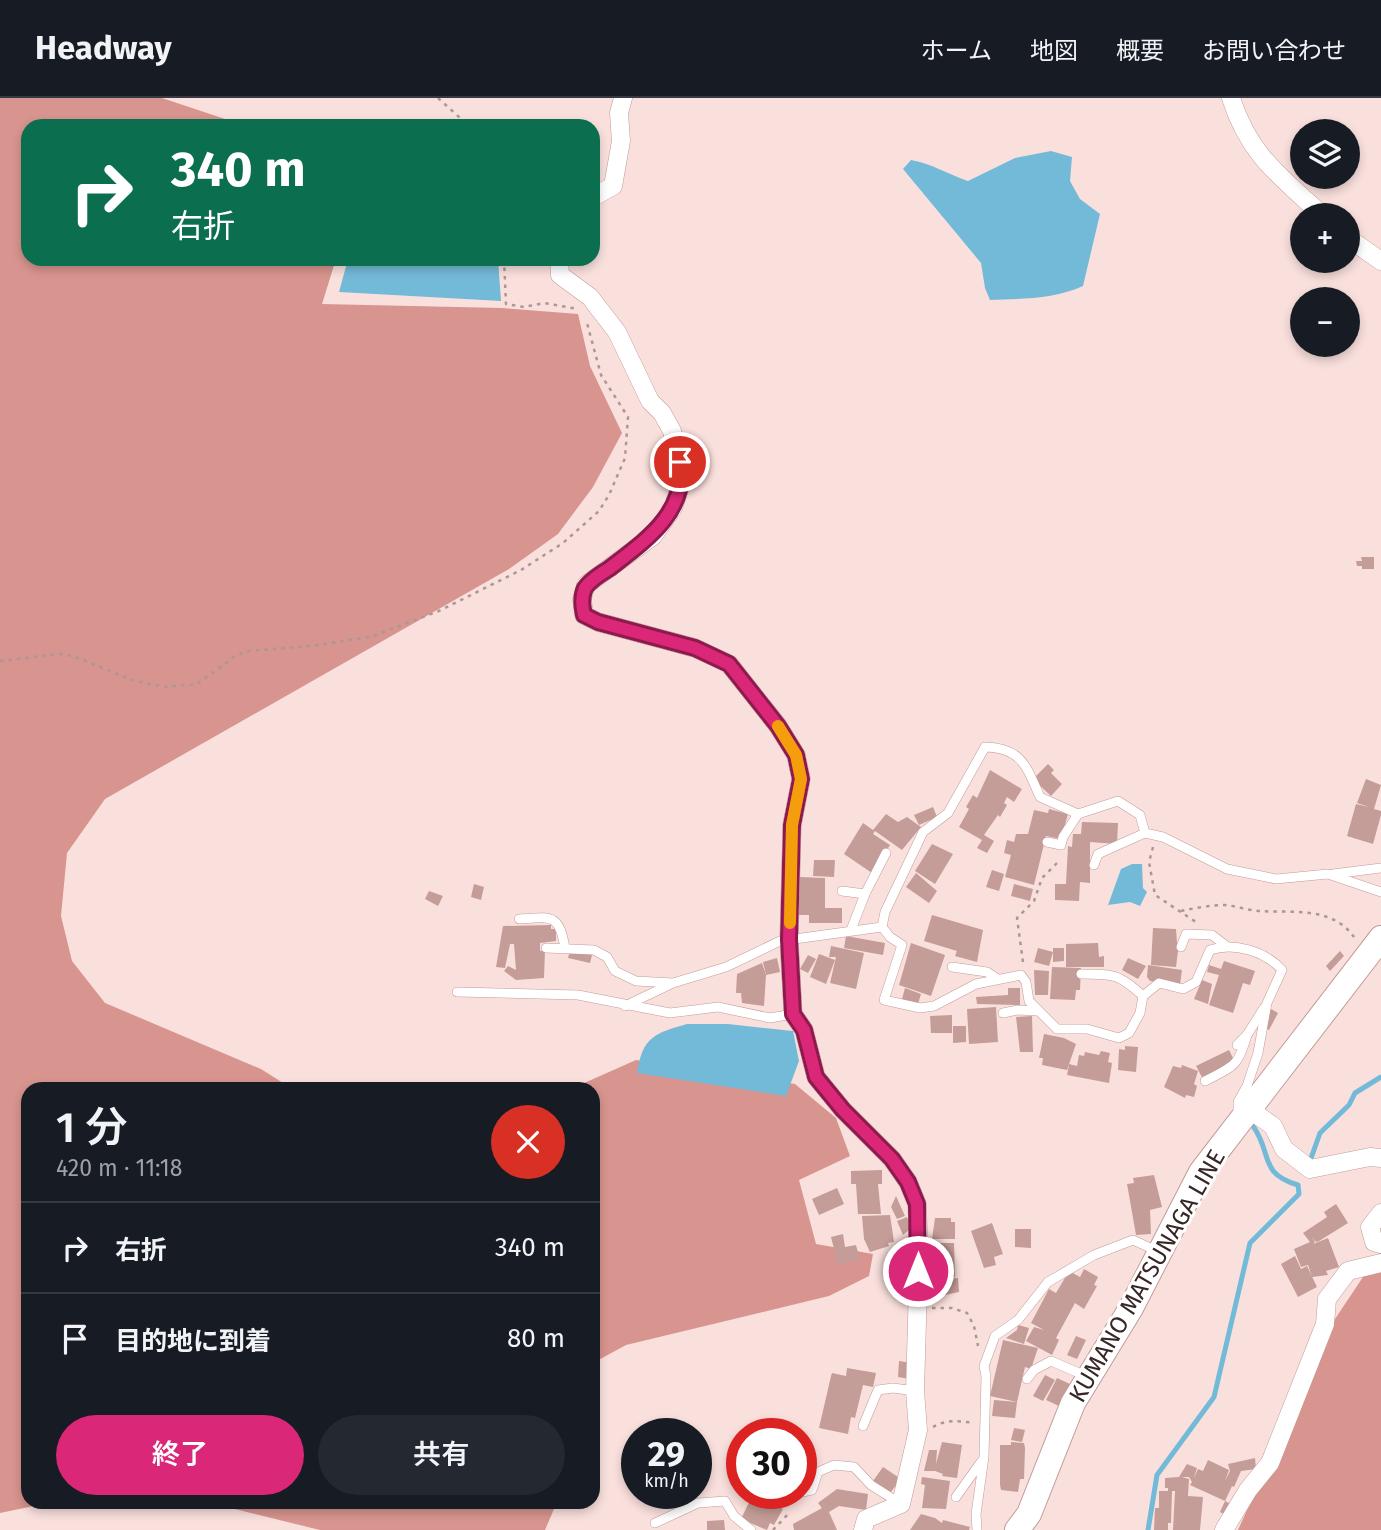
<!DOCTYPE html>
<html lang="ja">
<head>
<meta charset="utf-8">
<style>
  body { margin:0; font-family:"Fira Sans","Noto Sans JP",sans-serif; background:#242831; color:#f1f3f6; height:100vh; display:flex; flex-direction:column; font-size:26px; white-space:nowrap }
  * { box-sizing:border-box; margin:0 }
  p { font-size:23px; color:#9ea1a6 }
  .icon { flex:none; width:38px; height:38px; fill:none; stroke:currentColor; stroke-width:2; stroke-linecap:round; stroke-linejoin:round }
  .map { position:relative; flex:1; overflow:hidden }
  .details { position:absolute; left:21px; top:984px; width:579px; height:427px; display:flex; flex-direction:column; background:#171b24; border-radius:21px; box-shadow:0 4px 10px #0003 }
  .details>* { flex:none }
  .hud { position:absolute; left:21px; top:21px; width:579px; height:147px; border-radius:21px; box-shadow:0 4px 10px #0003; background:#0b6e4f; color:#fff; overflow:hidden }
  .fabs { position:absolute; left:1290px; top:21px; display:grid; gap:14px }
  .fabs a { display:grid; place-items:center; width:70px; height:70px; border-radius:50%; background:#171b24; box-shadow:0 4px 10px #0003; font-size:35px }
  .speed { position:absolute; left:621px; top:1320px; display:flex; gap:14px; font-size:35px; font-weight:700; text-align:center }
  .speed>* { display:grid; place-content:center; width:91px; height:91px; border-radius:50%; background:#171b24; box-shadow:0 4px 10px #0003; line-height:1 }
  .speed small { font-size:18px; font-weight:400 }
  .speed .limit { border:10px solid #d22; background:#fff; color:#111 }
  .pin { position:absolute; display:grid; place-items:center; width:60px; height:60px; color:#fff; margin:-30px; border:4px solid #fff; border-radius:50%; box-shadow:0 2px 7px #0007 }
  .me { position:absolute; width:77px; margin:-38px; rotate:0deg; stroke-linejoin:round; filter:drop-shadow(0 0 5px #0008) }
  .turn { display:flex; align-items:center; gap:24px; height:147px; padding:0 35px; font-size:32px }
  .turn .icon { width:91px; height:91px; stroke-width:2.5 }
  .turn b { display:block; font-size:49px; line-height:60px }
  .round { display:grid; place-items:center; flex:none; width:74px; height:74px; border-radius:37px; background:#242831 }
  .headline { display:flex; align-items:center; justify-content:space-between; height:119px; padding:0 35px }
  h1 { font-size:42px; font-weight:600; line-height:52px }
  .primary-button { display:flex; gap:14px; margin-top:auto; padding:14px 35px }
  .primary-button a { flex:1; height:80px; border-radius:42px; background:#db2777; color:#fff; font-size:28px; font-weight:600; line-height:80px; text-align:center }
  .primary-button a+a { background:#242831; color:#f1f3f6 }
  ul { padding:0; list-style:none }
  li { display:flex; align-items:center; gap:21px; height:91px; padding:0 35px; border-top:2px solid #363941 }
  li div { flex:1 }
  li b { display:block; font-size:26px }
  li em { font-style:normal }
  header { display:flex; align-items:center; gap:42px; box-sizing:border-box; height:98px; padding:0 35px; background:#171b24; border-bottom:2px solid #363941 }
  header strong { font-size:33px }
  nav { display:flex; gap:38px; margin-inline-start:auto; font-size:24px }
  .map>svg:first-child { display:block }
  .forest { fill:#d8948e }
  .water { fill:#73bad8 }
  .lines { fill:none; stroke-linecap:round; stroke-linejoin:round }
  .stream { stroke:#73bad8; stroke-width:5 }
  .building { fill:#c49c98 }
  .lane-casing { stroke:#c29b97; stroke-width:10 }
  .street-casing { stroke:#c29b97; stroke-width:19 }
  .secondary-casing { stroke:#c29b97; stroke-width:26 }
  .path { stroke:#ad9794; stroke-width:2.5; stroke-dasharray:3.5 5; stroke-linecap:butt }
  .lane { stroke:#fff; stroke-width:9 }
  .street { stroke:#fff; stroke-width:18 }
  .secondary { stroke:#fff; stroke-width:24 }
  .route-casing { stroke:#8e194d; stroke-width:18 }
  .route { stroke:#db2777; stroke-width:12 }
  .slow { stroke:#f59e0b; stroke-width:12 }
  .labels { text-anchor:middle; stroke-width:6; stroke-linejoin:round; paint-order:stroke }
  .street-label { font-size:24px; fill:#372726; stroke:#fff }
</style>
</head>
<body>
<header>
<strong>Headway</strong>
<nav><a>ホーム</a><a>地図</a><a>概要</a><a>お問い合わせ</a></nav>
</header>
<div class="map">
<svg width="1381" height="1432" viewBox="0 0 1381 1432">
  <rect width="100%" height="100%" fill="#fae0dd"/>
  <!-- forest -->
  <g class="forest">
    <polygon points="0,0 162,0 246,28 28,28 28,161 336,161 322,206 502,210 578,216 590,268 622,335 593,389 558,436 509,471 105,701 67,755 61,818 72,863 105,905 261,971 291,990 28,990 28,1404 53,1404 0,1415"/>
    <polygon points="636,962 795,986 836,1020 850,1058 799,1082 816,1146 873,1156 869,1178 829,1198 626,1247 593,1265 593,990 573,990"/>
    <polygon points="1381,1152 1381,1432 1238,1432 1331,1227"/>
    <polygon points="206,1404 554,1404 554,1411 545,1432 320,1432"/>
  </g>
  <!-- water -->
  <g class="water">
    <path d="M1051,53L1072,59L1070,83L1080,101L1100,116L1083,188C1055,201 1021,201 990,202L985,190L981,165L903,71L911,62C933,66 947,76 968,83L1015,60Z"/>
    <polygon points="348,161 498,161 501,203 339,194"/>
    <polygon points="1132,766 1142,766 1143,790 1147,794 1140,808 1130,804 1108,807 1121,771"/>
    <path d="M687,926H728L793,933L799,963L786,998L637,975C642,939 655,935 687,926Z"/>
  </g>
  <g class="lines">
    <!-- stream -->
    <g class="stream">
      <polyline points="1310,1063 1320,1035 1349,1007 1355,995 1381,979"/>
      <path d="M1148,1432L1157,1377L1214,1299L1250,1145L1299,1096L1298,1087C1258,1075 1273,1056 1253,1028"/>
    </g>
  </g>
  <!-- building -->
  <g class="building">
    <polygon points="1361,459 1374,459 1374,471 1362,471 1362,468 1357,468 1356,463 1362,463"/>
    <polygon points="1048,666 1054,672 1051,675 1062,686 1051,698 1033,681"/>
    <polygon points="990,672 1022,691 1014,704 1007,699 1004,705 1007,707 1000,719 998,717 984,737 994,743 987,755 977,750 982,742 959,729 969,711 966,709 973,697 977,700"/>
    <polygon points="1366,681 1381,687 1374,711 1381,713 1381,717 1373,746 1347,738 1356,706 1369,709 1357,705"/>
    <polygon points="933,709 937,719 919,727 914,717"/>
    <polygon points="1049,711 1068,716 1061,741 1046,738 1034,787 1005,779 1011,757 1004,755 1007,742 1014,744 1016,736 1028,736 1034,712 1048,715"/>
    <polygon points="886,716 898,724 907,719 921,729 902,752 875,733 873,736 890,747 872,775 844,756 863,725 873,732"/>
    <polygon points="1082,724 1118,725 1117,746 1090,744 1090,785 1080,784 1079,803 1055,802 1055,786 1066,786 1068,748 1072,749 1073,736 1081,736"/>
    <polygon points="932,746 953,756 935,786 915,773"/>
    <polygon points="814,762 835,762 834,779 813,778"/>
    <polygon points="992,772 1004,776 999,793 986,789"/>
    <polygon points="916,775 937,793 929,805 906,789"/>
    <polygon points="800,779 825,780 825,810 842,810 842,825 809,825 809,817 799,817 796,787 800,787"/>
    <polygon points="474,786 484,789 481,802 471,799"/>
    <polygon points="1014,786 1033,791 1030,803 1011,798"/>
    <polygon points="429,793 443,798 438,808 425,801"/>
    <polygon points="932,817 983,832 977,864 955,858 957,853 924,843"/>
    <polygon points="551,827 551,831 556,831 556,843 540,845 540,853 545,852 544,880 516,882 504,873 508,868 516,872 514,846 510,846 505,870 496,869 503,828"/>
    <polygon points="1153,830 1176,831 1177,845 1179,845 1176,869 1151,867"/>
    <polygon points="846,838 885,845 883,857 844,850"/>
    <polygon points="911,845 945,857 931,898 899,887"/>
    <polygon points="1098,845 1099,859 1104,858 1104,869 1066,869 1066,846"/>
    <polygon points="831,848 864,855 856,891 830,885 836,859 829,859"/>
    <polygon points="1038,850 1053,854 1049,868 1034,864"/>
    <polygon points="1053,850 1064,850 1064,863 1053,864"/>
    <polygon points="570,852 592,857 590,865 568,860"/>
    <polygon points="1340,853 1344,858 1330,873 1326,868"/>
    <polygon points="819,856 835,862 826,886 810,879"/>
    <polygon points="808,857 816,861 808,875 800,871"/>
    <polygon points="777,860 780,874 766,877 763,864"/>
    <polygon points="1128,860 1146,868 1138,881 1122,872"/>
    <polygon points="1224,863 1255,873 1250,887 1243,885 1233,915 1209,907 1219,877 1207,874 1209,867 1221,871"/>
    <polygon points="762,865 766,877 764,908 742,905 741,895 736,895 737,876"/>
    <polygon points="1148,867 1182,872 1180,887 1150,883 1147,879"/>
    <polygon points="1052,869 1081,870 1080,892 1076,892 1075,902 1050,901"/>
    <polygon points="1034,872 1049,873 1048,897 1035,897"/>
    <polygon points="1202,882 1212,886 1208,906 1194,901"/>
    <polygon points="905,890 921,896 918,906 902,901"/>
    <polygon points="1008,890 1020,890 1020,907 977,906 976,899 1008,897"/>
    <polygon points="996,909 998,944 969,946 967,911"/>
    <polygon points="1271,911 1278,915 1269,932 1262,928"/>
    <polygon points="952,917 952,935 931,935 930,918"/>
    <polygon points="1032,918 1033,954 1020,954 1016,919"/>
    <polygon points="953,928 966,928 966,944 953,945"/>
    <polygon points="1044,936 1064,940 1076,946 1067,972 1042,967 1043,960 1039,960"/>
    <polygon points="1125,948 1138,949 1136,974 1118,972 1119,951 1125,952"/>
    <polygon points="1229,952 1235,964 1204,983 1196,968"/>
    <polygon points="1101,953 1110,955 1108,964 1112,965 1109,985 1067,977 1069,966 1077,968 1079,957 1084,958 1085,954 1099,957"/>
    <polygon points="1182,967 1198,973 1194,986 1197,988 1194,999 1186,997 1185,1000 1164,989 1173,968 1181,970"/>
    <polygon points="882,1072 882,1086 878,1086 881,1116 858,1116 856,1086 851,1086 851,1073"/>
    <polygon points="1154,1077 1162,1109 1150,1112 1151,1136 1136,1137 1127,1086 1134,1085 1133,1080"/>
    <polygon points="837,1090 844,1106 819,1117 812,1101"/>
    <polygon points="896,1098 905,1118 897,1121 891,1109"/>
    <polygon points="1336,1106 1348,1125 1319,1143 1316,1144 1312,1139 1315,1144 1313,1146 1328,1140 1339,1169 1326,1173 1328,1177 1312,1179 1308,1167 1301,1169 1294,1151 1310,1144 1303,1135 1327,1119 1324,1114"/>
    <polygon points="890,1117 894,1144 888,1145 889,1148 870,1154 864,1141 862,1118"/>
    <polygon points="907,1119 911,1130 903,1137 897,1123"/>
    <polygon points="935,1120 951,1120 951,1124 955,1124 955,1141 932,1141"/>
    <polygon points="992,1125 1003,1156 994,1159 996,1167 984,1170 971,1133"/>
    <polygon points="1015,1131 1031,1131 1031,1150 1015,1149"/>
    <polygon points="843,1136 845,1149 856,1147 860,1162 838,1167 831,1139"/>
    <polygon points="929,1145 954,1145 955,1179 930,1180"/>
    <polygon points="1295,1158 1301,1171 1307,1168 1317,1189 1298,1199 1281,1166"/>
    <polygon points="1084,1171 1098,1179 1094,1187 1097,1188 1084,1211 1075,1205 1056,1240 1059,1242 1052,1257 1026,1243 1034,1229 1044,1232 1031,1225 1049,1191 1056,1195 1069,1173 1080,1179"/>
    <polygon points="958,1180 959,1194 931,1200 930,1182"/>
    <polygon points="1018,1227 1029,1230 1024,1246 1006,1240 1017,1232"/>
    <polygon points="1076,1238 1086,1242 1077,1261 1067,1257"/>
    <polygon points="1003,1242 1038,1250 1031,1271 1025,1269 1017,1304 990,1298"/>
    <polygon points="899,1263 912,1265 910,1281 898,1279"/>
    <polygon points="847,1270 876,1275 873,1289 863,1287 855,1320 851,1319 848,1336 819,1330 831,1278 832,1275 846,1278"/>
    <polygon points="1045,1277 1055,1282 1043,1303 1033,1298"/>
    <polygon points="1057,1280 1070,1286 1059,1308 1046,1302"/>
    <polygon points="994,1302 1017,1304 1015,1320 992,1318"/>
    <polygon points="1014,1330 1025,1332 1022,1344 1011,1342"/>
    <polygon points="942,1344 962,1347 957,1380 942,1378 943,1376 935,1373 924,1373 929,1352 937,1352 936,1366"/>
    <polygon points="1011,1344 1024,1345 1025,1350 1024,1381 1020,1381 1018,1394 1001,1392 1000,1387 1000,1347 1011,1347"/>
    <polygon points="1255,1360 1256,1371 1241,1373 1234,1389 1232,1388 1225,1403 1229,1405 1224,1416 1220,1414 1225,1403 1190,1387 1192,1384 1189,1379 1182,1379 1189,1381 1188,1398 1203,1399 1200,1432 1173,1432 1175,1393 1172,1393 1171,1425 1168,1425 1168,1432 1154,1432 1155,1410 1159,1410 1159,1393 1168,1393 1168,1390 1165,1390 1165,1380 1179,1379 1187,1366 1197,1370 1194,1380 1198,1371 1203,1373 1208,1362 1229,1372 1225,1383 1230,1373 1228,1366"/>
    <polygon points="802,1361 817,1369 806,1387 802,1384"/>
    <polygon points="883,1369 901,1381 890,1395 873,1383"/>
    <polygon points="922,1379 950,1383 946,1411 922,1410 925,1387 921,1386"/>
    <polygon points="837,1391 868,1396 866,1412 839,1408 829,1414 837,1432 794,1432 793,1426 822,1410 818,1405"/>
    <polygon points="753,1396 783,1411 774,1427 770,1425 767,1432 741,1421"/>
    <polygon points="921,1416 935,1420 942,1425 943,1422 970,1429 969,1432 910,1432"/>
    <polygon points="724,1422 725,1432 707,1432 707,1423"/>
  </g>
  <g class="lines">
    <!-- lane casing -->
    <g class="lane-casing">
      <g id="lane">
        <polyline points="1047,744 1061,747 1063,739 1078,716"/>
        <polyline points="1094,767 1098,756 1145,735"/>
        <polyline points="1333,776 1381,770"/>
        <polyline points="842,793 865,796"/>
        <path d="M519,821C551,819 559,815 565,850"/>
        <path d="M882,829L890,839L902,847L884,902L920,910L934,908L976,886L1021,877L1026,884L1029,903L1057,931H1087L1119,940L1129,935L1140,915L1143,898L1159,885L1183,891L1196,884L1210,852C1234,844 1265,853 1282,872L1267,905L1258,955L1247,988L1238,1004V1015"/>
        <polyline points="851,832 865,796 886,755"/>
        <polyline points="1181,849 1186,836 1212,837 1225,847"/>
        <path d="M546,850L594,852L607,859L615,873L636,883L673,885L726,869L780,843L882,829L885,814L923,734L948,715L985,649C1022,650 1026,668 1040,699L1078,716L1118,703L1140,717L1145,735L1163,739L1227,771L1276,781L1328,776L1381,794"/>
        <polyline points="952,869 987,874 996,880"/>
        <path d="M1081,876C1114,876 1119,876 1143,898"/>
        <polyline points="457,894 578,897 670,915 718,909 770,920 793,916"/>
        <polyline points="625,908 671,886"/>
        <polyline points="1003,915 1018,912 1037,913"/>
        <polyline points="1237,947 1247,937 1264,910"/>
        <path d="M1205,983C1234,968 1238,969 1247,937"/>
        <polyline points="1027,1281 1034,1272 1051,1263 1086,1278"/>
        <polyline points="863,1328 878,1292 893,1290 915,1293"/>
        <polyline points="802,1394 812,1392 818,1374 834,1367 854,1369 871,1387 901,1406"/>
        <polyline points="956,1399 981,1364"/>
        <polyline points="789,1402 800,1395"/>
        <polyline points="655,1425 698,1405 725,1403 734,1418 751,1432"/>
        <polyline points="977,1432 976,1416 984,1359 986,1278 984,1268 995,1238 1018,1222 1048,1184 1094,1157 1133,1142 1159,1154"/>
      </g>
    </g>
    <!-- street casing -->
    <g class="street-casing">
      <g id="street">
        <path d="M1231,0C1249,57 1280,78 1322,117"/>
        <polyline points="593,99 613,88 621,43 619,15 623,0"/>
        <polyline points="1348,140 1381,163"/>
        <polyline points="559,161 560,177 590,199 617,234 650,303 662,315 672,333 683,380 673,410 653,438 586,487 582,501 584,517 598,524 695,550 729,566 778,628 796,657 801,681 792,727 789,841 793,916 804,932 816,979 843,1012 892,1061 908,1084 917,1106 919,1153 915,1293 918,1332 901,1406 866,1421 863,1432"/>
        <polyline points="1250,1012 1273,1028 1284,1051 1310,1071 1370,1059 1381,1060"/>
        <polyline points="1381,1115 1370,1129 1374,1144 1381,1146"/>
        <polyline points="1224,1432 1248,1392 1270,1365 1325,1226 1327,1201 1348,1173 1381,1165"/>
      </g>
    </g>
    <!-- secondary casing -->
    <g class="secondary-casing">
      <polyline id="secondary" points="1017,1432 1029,1416 1073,1305 1131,1210 1201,1074 1381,840"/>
    </g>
    <!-- path -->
    <g class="path">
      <polyline points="438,0 469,28"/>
      <polyline points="504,161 506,206 524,209 544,205 578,211"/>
      <polyline points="0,563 59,556 73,558 135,583 165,589 197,586 237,557 249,553 319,547 373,538 439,513 521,472 563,445 599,413 609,397 625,360 628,319 601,277 587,225"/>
      <polyline points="1153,749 1149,764 1155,797 1196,824"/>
      <path d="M1181,813C1195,810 1210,807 1225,807C1236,808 1247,812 1258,813C1292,815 1332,808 1354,839"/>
      <polyline points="1023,864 1017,820 1034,803 1042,780 1057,765 1058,760"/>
      <polyline points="932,1210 952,1210 967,1215 974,1228 978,1248"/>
      <path d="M933,1329C946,1321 960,1323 974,1325"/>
      <polyline points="773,1432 790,1414"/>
    </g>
    <!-- lane -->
    <use href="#lane" class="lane"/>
    <!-- street -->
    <use href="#street" class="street"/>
    <!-- secondary -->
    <use href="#secondary" class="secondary"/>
  </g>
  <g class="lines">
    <!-- route casing -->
    <g class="route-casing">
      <path id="route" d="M680,364C688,414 645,443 610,470C602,475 590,482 585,490C581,499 582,507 584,517L598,524L695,550L729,566L778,628L796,657L801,681L792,727L789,841L793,916L804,932L816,979L843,1012L892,1061L908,1084L917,1106L918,1173"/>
    </g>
    <!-- route -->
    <use href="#route" class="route"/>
    <!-- slow -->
    <polyline class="slow" points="778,628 796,657 801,681 792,727 790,825"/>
  </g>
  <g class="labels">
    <!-- street labels -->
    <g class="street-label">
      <text transform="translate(1147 1178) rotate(-60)" y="8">KUMANO MATSUNAGA LINE</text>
    </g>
  </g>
</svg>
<div class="fabs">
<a><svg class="icon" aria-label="layers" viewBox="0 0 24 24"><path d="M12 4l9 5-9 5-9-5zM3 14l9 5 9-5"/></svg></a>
<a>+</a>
<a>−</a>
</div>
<div class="speed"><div>29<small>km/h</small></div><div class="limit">30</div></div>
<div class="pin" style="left:680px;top:364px;background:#d93025"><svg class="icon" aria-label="arrive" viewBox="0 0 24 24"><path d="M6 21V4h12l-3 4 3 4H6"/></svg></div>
<svg class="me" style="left:918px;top:1173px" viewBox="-20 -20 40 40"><circle r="17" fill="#db2777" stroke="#fff" stroke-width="3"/><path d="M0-11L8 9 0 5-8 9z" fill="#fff"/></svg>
<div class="hud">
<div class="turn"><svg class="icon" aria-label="right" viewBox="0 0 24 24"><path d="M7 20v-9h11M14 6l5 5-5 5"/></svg><div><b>340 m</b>右折</div></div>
</div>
<section class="details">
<div class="headline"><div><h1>1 分</h1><p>420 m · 11:18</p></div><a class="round" style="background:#d93025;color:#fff"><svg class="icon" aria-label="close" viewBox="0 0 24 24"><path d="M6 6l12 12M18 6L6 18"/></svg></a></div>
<ul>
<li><svg class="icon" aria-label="right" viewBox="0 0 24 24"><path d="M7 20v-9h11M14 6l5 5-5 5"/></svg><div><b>右折</b></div><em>340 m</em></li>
<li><svg class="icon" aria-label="arrive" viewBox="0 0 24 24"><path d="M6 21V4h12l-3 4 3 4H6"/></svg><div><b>目的地に到着</b></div><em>80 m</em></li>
</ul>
<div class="primary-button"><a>終了</a><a>共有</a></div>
</section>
</div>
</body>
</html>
